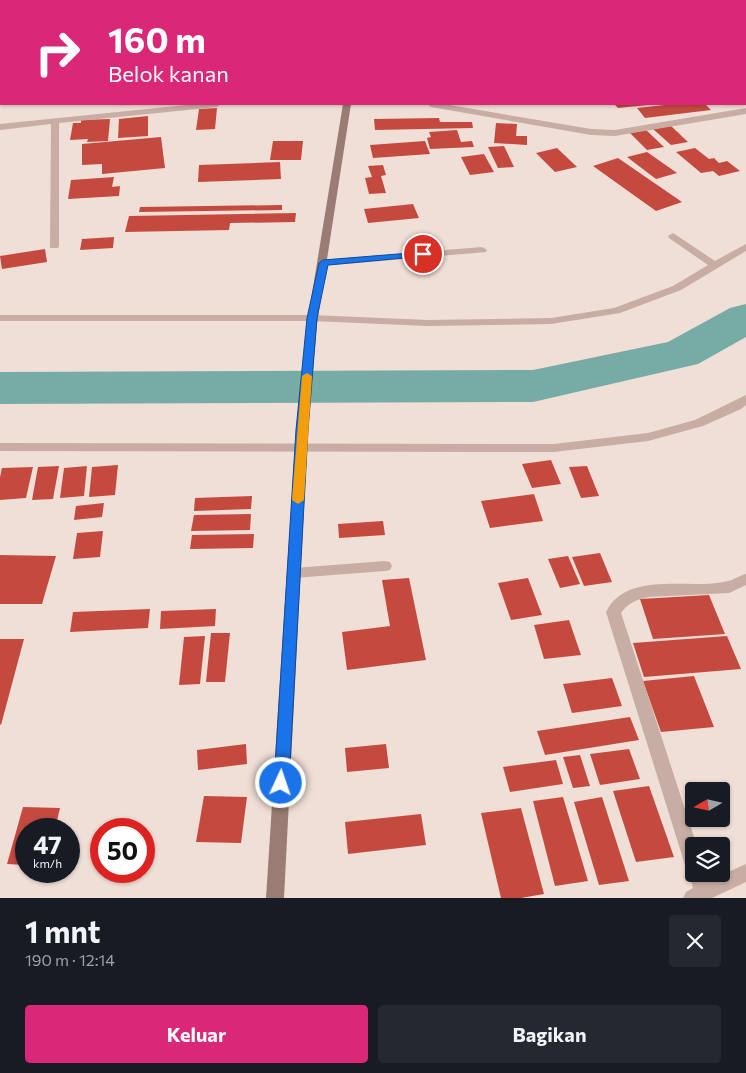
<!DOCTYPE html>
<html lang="id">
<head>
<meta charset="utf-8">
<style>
  body { margin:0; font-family:Commissioner,sans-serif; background:#242831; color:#f1f3f6; height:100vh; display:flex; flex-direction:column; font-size:19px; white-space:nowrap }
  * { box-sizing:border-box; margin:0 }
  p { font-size:16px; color:#9ea1a6 }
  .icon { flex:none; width:28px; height:28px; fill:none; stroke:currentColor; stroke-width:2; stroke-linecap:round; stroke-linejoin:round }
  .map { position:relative; height:898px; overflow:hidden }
  .side { display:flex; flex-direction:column; background:#171b24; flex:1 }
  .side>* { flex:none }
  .hud { position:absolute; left:0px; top:0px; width:746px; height:105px; box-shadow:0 1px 4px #0004; background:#db2777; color:#fff; overflow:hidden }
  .needle { width:32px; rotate:261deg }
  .controls { position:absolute; left:685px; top:782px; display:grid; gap:10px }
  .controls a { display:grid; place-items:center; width:45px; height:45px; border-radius:5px; background:#171b24; box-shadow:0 1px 4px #0004; font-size:25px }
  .speed { position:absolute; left:15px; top:818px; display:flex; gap:10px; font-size:25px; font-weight:700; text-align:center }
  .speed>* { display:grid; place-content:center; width:65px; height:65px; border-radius:50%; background:#171b24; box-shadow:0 1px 4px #0004; line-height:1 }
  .speed small { font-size:12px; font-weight:400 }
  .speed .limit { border:8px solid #d22; background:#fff; color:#111 }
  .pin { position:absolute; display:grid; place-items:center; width:42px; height:42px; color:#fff; margin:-21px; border:2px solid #fff; border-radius:50%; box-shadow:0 1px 5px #0007 }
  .me { position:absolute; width:55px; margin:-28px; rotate:3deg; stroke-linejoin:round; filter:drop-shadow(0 0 4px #0008) }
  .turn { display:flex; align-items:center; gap:18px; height:105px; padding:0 25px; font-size:22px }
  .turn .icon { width:65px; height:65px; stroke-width:2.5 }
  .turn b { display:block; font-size:35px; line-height:42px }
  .round { display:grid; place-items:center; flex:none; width:52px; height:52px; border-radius:5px; background:#242831 }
  .summary { display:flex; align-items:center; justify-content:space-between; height:85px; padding:0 25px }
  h1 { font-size:30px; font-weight:700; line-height:38px }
  .primary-button { display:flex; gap:10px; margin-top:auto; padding:10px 25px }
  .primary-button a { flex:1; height:58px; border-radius:5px; background:#db2777; color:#fff; font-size:20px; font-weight:700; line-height:58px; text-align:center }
  .primary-button a+a { background:#242831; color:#f1f3f6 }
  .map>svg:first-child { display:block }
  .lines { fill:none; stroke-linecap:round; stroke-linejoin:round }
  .river { fill:#76aca5; fill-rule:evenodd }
  .building { fill:#c44a40 }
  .lane { fill:#c7ada3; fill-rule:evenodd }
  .street { fill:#c7ada3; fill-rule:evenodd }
  .secondary { fill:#9a7c74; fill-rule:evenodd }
  .route { fill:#1a73e8; stroke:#114b97 }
  .slow { fill:#f59e0b }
</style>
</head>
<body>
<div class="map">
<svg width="746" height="898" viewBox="0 0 746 898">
  <rect width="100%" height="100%" fill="#f0dfd6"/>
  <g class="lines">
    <!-- river -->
    <polygon class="river" points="746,304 746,337 698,364 533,402 0,404 0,372 533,370 668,342 730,308"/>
  </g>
  <!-- building -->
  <g class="building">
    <polygon points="614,104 647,104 648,105 618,108"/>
    <polygon points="675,104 705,104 711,110 645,118 637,108"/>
    <polygon points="217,108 215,129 196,130 199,109"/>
    <polygon points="148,116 148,136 118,138 119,119"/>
    <polygon points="439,118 440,122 472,122 473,128 375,130 374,119"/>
    <polygon points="110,119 108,141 87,142 88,139 70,140 73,123 81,123 81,120"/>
    <polygon points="496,123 517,124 516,136 527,136 527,145 494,143"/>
    <polygon points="671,126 688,142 671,145 653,129"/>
    <polygon points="645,129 664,147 647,150 629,132"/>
    <polygon points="457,130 461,142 472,141 474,147 430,149 427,138 431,137 429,132"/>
    <polygon points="161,137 165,168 102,174 102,164 82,165 82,144"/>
    <polygon points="273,141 303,141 301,160 270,160"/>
    <polygon points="425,141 430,154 373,158 370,145"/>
    <polygon points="504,146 514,167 498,168 488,147"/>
    <polygon points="557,148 577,167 555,172 536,153"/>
    <polygon points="695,148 709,159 714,158 719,163 727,161 740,171 719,176 713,171 701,173 676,152"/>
    <polygon points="647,152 677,173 656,179 627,157"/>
    <polygon points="484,154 494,172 470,175 461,157"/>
    <polygon points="618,158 682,202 656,211 593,166"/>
    <polygon points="280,162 281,179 198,182 199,165"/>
    <polygon points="383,165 386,175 381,176 386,193 369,194 365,178 372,177 368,166"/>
    <polygon points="114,177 112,187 120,186 119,196 68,199 71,180"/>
    <polygon points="413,204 419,218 368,223 364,209"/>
    <polygon points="282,205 282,210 139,212 140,207"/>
    <polygon points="296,213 295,222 230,223 229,230 125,232 129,216"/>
    <polygon points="114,237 113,248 80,250 82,239"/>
    <polygon points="45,249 47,262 2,269 0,256"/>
    <polygon points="551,460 561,484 532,488 522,464"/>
    <polygon points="118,465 115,495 89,497 92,467"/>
    <polygon points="59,466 53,499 32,500 38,467"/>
    <polygon points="87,466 84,496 60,498 64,468"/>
    <polygon points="587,466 599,496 581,498 569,467"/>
    <polygon points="33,467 26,498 0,500 0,477 2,468"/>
    <polygon points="534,494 543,521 490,528 481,501"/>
    <polygon points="252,496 251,509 194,511 195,498"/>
    <polygon points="104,503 102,517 74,520 76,506"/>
    <polygon points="251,514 250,530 191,531 194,515"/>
    <polygon points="383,521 385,535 339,538 338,524"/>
    <polygon points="103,531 100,557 73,559 77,533"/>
    <polygon points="254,534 253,548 190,549 192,535"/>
    <polygon points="600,553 612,582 584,586 572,557"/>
    <polygon points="0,555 56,556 42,604 0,604"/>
    <polygon points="568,556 580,584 560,588 548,559"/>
    <polygon points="409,578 426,660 347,670 342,632 390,626 382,580"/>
    <polygon points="528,578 542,615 511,620 498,583"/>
    <polygon points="709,595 725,634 653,639 640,599"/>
    <polygon points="150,609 148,628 70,632 73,612"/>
    <polygon points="216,609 215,626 160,629 161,611"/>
    <polygon points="569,620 581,655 544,659 534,625"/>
    <polygon points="211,633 230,633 225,682 206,682"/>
    <polygon points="205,636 200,684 179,685 184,637"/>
    <polygon points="727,636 741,669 644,677 633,643"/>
    <polygon points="0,639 24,639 1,725 0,724"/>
    <polygon points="694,676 714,727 661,732 643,681"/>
    <polygon points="612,678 622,706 572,713 563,684"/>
    <polygon points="630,717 639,740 545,755 537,731"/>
    <polygon points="246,744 247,764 198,770 197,750"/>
    <polygon points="386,744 389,768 347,772 345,748"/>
    <polygon points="629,749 640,779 600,785 590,754"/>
    <polygon points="580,755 590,786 573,788 563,757"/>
    <polygon points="556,760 563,784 510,792 503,767"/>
    <polygon points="649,786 674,857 636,862 613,791"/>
    <polygon points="204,796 247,797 241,843 196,842"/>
    <polygon points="563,797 588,881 555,886 533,801"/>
    <polygon points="602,797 629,881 599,885 574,802"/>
    <polygon points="23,807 60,808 55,829 26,829 26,865 7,864"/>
    <polygon points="521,808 544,894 521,898 501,898 481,813"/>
    <polygon points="421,814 426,845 348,854 345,822"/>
  </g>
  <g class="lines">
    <!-- lane -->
    <polygon class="lane" points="482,247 487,250 486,252 323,266 318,263 323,260"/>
    <!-- street -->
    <g class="street">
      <polygon points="117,0 125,0 125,1 118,1"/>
      <polygon points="196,104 221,104 217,107 59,123 59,246 58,248 50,248 51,124 0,130 0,124"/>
      <polygon points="427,104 444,104 591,129 615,130 746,108 746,114 615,136 591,135 431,107"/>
      <polygon points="673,233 715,261 746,244 746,251 681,290 620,313 551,324 428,326 312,321 0,321 0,315 312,315 428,320 551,318 614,308 673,286 708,265 669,238 668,236"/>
      <polygon points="746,395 746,405 741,409 703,426 648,441 554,452 0,451 0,443 554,444 648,433 695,420"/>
      <polygon points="385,561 390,562 392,566 390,570 385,571 294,578 289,577 287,573 289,569 294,568"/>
      <path d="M746,574V585L729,593L648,597C636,600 628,603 621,613L697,846H694V874H706L708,881L746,864V882L712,898H683L686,892L693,888L689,872L685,865L606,612C628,569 691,591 728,581C734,580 740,575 746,574Z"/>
    </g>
    <!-- secondary -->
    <g class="secondary">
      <polygon points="362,0 370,0 370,1 363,1"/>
      <polygon points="343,104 351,104 317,324 308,430 284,898 266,898 296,430 307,324"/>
    </g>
  </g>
  <!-- route -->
  <polygon class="route" points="423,252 426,253 426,256 328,265 317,318 308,430 289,783 287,788 281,790 276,788 274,783 296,430 307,318 319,263 323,260"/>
  <!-- slow -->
  <polygon class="slow" points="307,373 312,376 304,500 298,504 292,500 302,376"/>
</svg>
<div class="controls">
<a><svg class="needle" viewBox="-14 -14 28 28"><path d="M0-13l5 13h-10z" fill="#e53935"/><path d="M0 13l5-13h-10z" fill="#9ea1a6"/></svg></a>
<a><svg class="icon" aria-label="layers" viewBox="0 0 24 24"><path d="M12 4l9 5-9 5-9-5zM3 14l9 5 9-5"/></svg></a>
</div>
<div class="speed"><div>47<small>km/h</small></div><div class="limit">50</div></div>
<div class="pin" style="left:423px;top:254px;background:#d93025"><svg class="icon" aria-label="arrive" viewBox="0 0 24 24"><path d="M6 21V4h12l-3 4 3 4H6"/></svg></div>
<svg class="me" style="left:281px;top:783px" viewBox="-20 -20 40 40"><circle r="17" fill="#1a73e8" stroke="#fff" stroke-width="3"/><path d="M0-11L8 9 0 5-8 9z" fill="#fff"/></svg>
<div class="hud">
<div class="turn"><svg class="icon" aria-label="right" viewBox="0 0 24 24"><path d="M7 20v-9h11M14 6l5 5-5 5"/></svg><div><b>160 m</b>Belok kanan</div></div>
</div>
</div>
<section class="side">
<div class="summary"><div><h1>1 mnt</h1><p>190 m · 12:14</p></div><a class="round"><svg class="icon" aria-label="close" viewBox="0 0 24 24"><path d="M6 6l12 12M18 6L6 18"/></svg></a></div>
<div class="primary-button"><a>Keluar</a><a>Bagikan</a></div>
</section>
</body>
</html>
